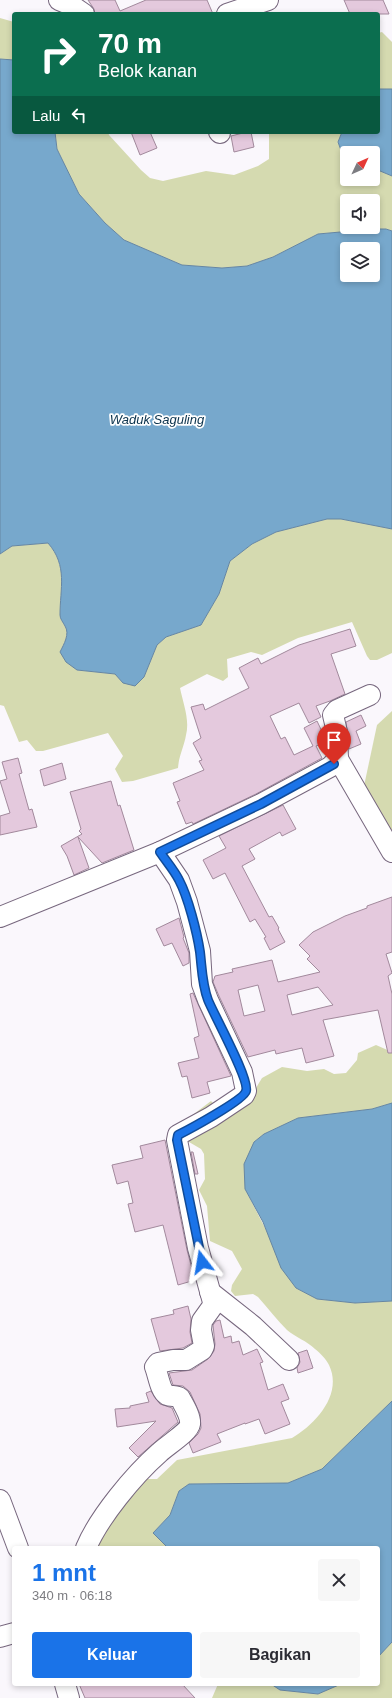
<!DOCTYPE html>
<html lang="id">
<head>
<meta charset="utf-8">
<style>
  body { margin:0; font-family:Arial,sans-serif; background:#f7f7f7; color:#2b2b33; height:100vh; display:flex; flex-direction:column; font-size:15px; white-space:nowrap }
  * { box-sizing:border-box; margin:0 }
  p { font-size:13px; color:#7c7c81 }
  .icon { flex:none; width:22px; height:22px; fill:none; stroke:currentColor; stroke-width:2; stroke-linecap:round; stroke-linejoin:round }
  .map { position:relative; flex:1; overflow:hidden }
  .details { position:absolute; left:12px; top:1546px; width:368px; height:140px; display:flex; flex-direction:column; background:#fff; border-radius:4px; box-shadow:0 2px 6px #0003 }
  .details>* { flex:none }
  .hud { position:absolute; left:12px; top:12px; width:368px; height:122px; border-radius:4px; box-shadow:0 2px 6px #0003; background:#0b6e4f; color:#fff; overflow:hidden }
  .needle { width:26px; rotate:46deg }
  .fabs { position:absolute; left:340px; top:146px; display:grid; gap:8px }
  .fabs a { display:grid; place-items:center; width:40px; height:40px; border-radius:4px; background:#fff; box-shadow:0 2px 6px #0003; font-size:20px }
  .pin { position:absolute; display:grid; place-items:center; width:34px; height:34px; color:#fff; margin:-41px -17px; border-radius:50% 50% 50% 0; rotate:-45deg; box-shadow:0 0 4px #0007 }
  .pin .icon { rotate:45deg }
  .me { position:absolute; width:44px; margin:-22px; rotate:346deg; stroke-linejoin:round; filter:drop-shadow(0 0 3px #0008) }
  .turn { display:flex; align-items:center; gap:14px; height:84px; padding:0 20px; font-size:18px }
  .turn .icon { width:52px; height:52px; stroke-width:2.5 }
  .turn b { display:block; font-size:28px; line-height:34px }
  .then { display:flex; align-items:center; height:38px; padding:0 20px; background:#0003; gap:8px; font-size:15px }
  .round { display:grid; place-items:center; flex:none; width:42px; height:42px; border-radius:4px; background:#f7f7f7 }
  .summary { display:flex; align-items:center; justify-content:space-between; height:68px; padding:0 20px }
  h1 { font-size:24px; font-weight:800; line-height:30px; color:#1a73e8 }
  .action { display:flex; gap:8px; margin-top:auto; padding:8px 20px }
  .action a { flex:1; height:46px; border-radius:4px; background:#1a73e8; color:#fff; font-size:16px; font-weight:800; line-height:46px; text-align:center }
  .action a+a { background:#f7f7f7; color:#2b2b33 }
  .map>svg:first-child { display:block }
  .green { fill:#d5dab0; fill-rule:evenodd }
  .water { fill:#77a8cc; stroke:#6686a2; fill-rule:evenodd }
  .building { fill:#e4c9dd; stroke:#a2899c; fill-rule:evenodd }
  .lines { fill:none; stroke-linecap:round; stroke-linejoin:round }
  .minor-casing { stroke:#77677e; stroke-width:22 }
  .minor { stroke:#fff; stroke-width:20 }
  .route-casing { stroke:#114b97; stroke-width:10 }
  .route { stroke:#1a73e8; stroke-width:7 }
  .labels { text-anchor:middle; stroke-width:3.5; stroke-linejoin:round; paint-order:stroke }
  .water-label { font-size:13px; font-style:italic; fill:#0b334d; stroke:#fff }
</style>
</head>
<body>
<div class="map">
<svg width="392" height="1698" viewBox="0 0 392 1698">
  <rect width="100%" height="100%" fill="#faf7fc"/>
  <!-- green -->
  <g class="green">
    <polygon points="0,18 14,22 14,60 0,59"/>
    <polygon points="382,32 392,42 392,89 378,89 378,33"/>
    <path d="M55,132H108L109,135L141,170L150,178L163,181L206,171L234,175L258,166L269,159V132H342L338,142L342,153L347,156V179H373V168L392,176V231L386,229H374L318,234L273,257L247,266L222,268L182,265L124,240L105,223L79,194L57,149ZM347,201H373V227H347Z"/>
    <path d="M327,519H341L392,529V653L377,660H370L367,656L352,622L298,638L262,655L251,652L227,659L228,677L223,681L207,674L180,688C183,703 190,720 186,735C184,747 179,755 178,768L133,781L122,782L115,769L123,756L108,733L43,751H36L27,740L19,742L4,706L0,705V554L12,546L48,543C68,567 60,587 60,615C60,619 63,622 65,626C70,634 64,644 60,652L77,670L115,674L123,683L144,677L157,645L166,637L201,625L219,594L230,561L252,544L276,532Z"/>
    <polygon points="392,711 392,831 375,816 364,786 377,725"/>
    <path d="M376,1045L392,1052V1103L372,1109L298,1118L264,1134L254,1142L245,1189L296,1288L317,1299L355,1303L392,1301V1401L322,1469L288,1483L189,1484L179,1491L170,1515L153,1533L168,1548H92L141,1479H157L177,1460L292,1438C316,1424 343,1394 329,1365C326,1359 320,1353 315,1349C307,1341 295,1337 287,1330C277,1320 268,1308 258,1297L253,1294L235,1296L231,1291L232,1285L242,1269L232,1251L210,1241L207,1206L199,1190L205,1179L204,1154L201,1149L189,1142L178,1126L211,1101L216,1106L253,1093L262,1078L282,1067L307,1071L324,1069L334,1074L346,1073L357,1060L358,1053Z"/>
    <polygon points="392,1642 392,1698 212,1698 218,1684 271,1684 280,1690 318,1694 341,1684 378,1684 378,1657"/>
  </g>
  <!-- water -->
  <g class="water">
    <path d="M0,59L14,60V132H55L57,149L79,194L105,223L124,240L182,265L222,268L247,266L273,257L318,234L374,229H386L392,231V529L341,519H327L276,532L252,544L230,561L219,594L201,625L166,637L157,645L144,677L135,686L123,683L115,674L77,670L66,662L60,652C64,644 70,634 65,626C63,622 60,619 60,615C60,588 68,566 48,543L12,546L0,554ZM347,249H373V275H347Z"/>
    <polygon points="378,89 392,89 392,176 373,168 373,153 347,153 347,156 342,153 338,142 342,132 378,132"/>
    <polygon points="392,1103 392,1301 355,1303 317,1299 296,1288 281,1268 263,1222 245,1189 244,1164 254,1142 264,1134 298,1118 372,1109"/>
    <polygon points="392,1401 392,1642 378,1657 378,1548 168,1548 153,1533 170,1515 179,1491 189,1484 288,1483 322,1469"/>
    <polygon points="271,1684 341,1684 318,1694 280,1690"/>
  </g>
  <!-- building -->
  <g class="building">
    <polygon points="88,0 115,0 120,11 146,0 207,0 213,14 95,14 94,9"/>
    <polygon points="344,0 383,0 389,14 350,14"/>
    <polygon points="131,132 150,132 157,148 140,155"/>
    <polygon points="247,132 251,132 254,147 234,152 231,136"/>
    <polygon points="350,629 356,646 331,654 345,694 330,701 316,706 321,717 309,723 299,703 270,716 281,739 285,737 294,755 313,746 304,728 317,721 326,740 326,742 316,746 322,758 256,794 193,824 192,822 186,824 177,802 180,801 173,783 204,770 199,761 202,760 193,743 201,738 191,707 203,704 205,710 249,688 239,668 258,658 261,664 299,645"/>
    <polygon points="361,715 366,726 356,731 361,744 349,749 346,722"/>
    <polygon points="18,758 22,773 19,774 29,810 32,809 37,827 0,835 0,816 10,813 0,781 7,779 2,762"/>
    <polygon points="62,763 66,779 44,786 40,770"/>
    <polygon points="111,781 118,806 120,805 134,850 102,863 78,837 89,868 74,875 67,856 61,846 82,834 79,831 81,829 70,792"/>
    <polygon points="283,805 296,829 282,836 280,832 249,849 255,859 242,866 269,917 272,916 279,928 278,929 285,942 270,950 264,938 266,937 255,919 250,922 225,873 213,879 203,860 226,848 219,836"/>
    <path d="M392,897V952L386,954L392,973L388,976L392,994V1053H388L378,1010L323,1020L334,1056L306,1063L302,1048L276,1054L275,1050L248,1057L219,996L213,982L215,976L233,972L232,969L272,960L278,982L320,972L307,959L310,956L299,945L313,932L345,916L367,908V906ZM258,985L265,1011L244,1016L238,990ZM318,987L333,1005L292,1015L287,995Z"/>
    <polygon points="179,918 184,937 183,938 189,953 189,963 183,966 172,943 164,946 156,929"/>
    <polygon points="193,993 231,1076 207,1082 210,1093 192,1098 187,1076 182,1077 178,1063 199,1058 194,1038 199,1036 190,994"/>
    <polygon points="165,1140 187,1250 195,1280 178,1285 163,1225 135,1232 128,1204 133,1203 128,1181 117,1184 112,1165 143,1158 140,1146"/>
    <polygon points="191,1152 193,1152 198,1174 195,1174"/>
    <polygon points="188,1306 191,1319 190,1332 192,1343 183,1348 160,1351 151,1319 174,1314 173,1310"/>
    <polygon points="220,1320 224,1338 231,1336 232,1343 239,1341 243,1355 257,1349 263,1362 260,1363 268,1390 283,1384 289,1399 281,1402 290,1424 265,1434 259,1419 245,1424 245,1423 217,1434 221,1442 193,1453 189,1443 198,1434 201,1428 200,1414 190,1392 183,1386 173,1385 169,1373 192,1370 208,1359 214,1351 215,1344 213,1325 216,1321"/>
    <polygon points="307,1350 313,1368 298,1373 297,1368 300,1362 298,1353"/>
    <polygon points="151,1391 160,1404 172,1408 178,1422 138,1457 129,1448 156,1421 117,1427 115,1409 130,1408 130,1406 149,1402 146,1393"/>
    <polygon points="79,1684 182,1684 195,1698 85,1698"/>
  </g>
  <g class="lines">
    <!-- minor casing -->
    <g class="minor-casing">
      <g id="minor">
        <polyline points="59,0 71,5 84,14"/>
        <polyline points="227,14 268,0"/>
        <polyline points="219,132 220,133"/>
        <polyline points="338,759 392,852"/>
        <polyline points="0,917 160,852 261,804 330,767 338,759 337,732 333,715 337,710 370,695"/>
        <polyline points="210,1292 253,1326 289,1360"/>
        <polyline points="0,1500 18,1548"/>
        <path d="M86,1548C99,1517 134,1475 159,1453C166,1446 189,1432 190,1424C191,1416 183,1404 180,1398C176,1395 172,1397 167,1395C160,1391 158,1374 155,1367L158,1363L173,1360H186L202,1350L204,1346L201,1330L202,1321L212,1307L213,1302L198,1248L177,1140L178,1135L211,1117L244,1095L246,1091L242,1072L208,1000L202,984L200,951L187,902L179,880L160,852"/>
        <polyline points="0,1637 14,1633"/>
        <polyline points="65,1684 69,1698"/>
      </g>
    </g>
    <!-- minor -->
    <use href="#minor" class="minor"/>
  </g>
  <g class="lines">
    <!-- route casing -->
    <g class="route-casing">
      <path id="route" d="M202,1262L177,1140L178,1135C188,1130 244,1100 246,1091C250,1080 214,1015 208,1000C202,984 202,969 200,952C197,932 188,897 179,880C174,870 166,861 160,852L261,804L334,764"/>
    </g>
    <!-- route -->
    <use href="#route" class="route"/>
  </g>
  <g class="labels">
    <!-- water labels -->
    <g class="water-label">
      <text x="157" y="424">Waduk Saguling</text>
    </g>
  </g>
</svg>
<div class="fabs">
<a><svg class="needle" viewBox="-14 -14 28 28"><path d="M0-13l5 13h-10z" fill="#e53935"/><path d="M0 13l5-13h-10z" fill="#7c7c81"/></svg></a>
<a><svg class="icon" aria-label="sound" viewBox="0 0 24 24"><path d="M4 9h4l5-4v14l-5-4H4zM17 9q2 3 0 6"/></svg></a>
<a><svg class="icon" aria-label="layers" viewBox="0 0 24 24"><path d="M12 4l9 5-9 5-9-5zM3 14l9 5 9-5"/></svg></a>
</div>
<div class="pin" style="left:334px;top:764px;background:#d93025"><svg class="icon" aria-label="arrive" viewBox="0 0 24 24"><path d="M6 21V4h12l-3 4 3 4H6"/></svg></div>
<svg class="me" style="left:202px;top:1262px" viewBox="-20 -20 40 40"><path d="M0-17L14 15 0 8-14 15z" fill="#1a73e8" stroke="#fff" stroke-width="4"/></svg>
<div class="hud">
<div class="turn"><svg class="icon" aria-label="right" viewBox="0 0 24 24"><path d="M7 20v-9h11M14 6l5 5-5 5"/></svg><div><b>70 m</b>Belok kanan</div></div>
<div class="then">Lalu<svg class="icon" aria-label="left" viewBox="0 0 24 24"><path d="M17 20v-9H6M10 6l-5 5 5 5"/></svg></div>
</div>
<section class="details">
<div class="summary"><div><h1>1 mnt</h1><p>340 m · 06:18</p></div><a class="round"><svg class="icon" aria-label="close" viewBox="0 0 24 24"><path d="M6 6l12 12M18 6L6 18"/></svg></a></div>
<div class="action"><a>Keluar</a><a>Bagikan</a></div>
</section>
</div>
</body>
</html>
